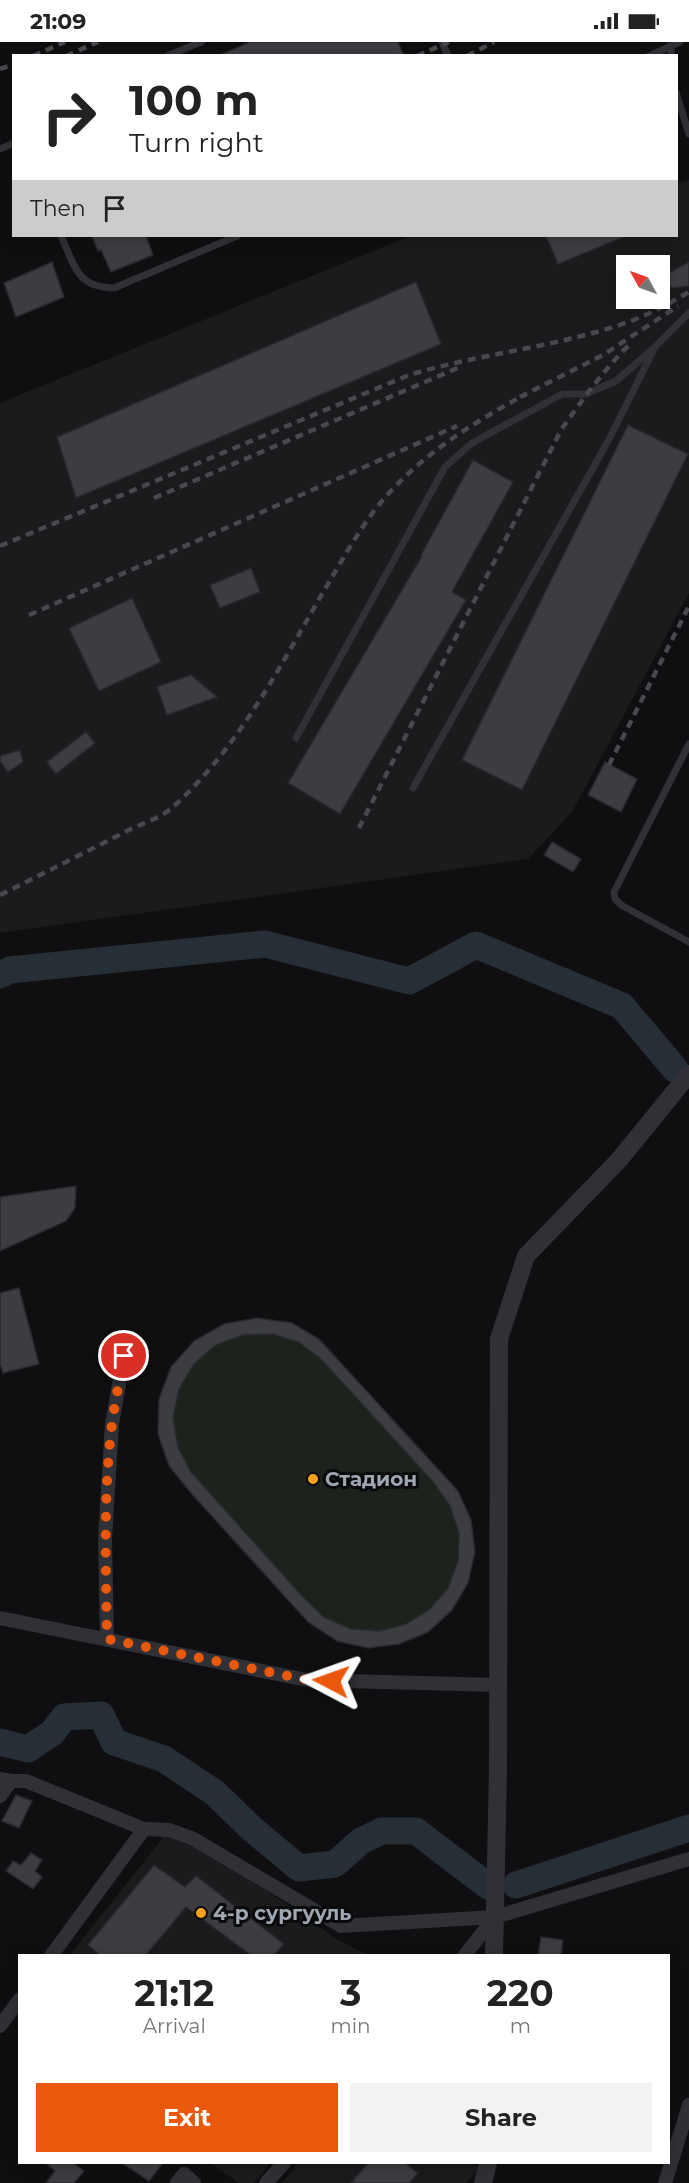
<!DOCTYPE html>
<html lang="en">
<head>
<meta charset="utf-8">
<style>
  body { margin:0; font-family:Montserrat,sans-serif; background:#f2f2f2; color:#222; height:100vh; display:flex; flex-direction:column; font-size:22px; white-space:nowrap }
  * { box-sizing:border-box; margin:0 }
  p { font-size:20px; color:#767676 }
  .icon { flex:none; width:33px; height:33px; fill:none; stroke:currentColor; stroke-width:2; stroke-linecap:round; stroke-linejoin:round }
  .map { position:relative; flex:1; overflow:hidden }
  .details { position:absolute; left:18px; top:1912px; width:652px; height:210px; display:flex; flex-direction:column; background:#fff; border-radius:0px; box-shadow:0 3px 15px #0003 }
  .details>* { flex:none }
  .top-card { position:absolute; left:12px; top:12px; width:666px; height:183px; border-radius:0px; box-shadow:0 3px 15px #0003; background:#fff; color:#222; overflow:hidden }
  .needle { width:39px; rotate:310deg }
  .buttons { position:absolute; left:616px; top:213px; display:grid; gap:12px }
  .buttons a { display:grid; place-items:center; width:54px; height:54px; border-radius:0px; background:#fff; box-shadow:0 3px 15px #0003; font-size:30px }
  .pin { position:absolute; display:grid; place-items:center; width:51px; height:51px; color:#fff; margin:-26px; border:3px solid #fff; border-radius:50%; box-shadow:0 2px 6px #0007 }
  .me { position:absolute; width:66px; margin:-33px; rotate:274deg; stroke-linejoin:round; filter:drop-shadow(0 0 4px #0008) }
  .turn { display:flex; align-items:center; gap:21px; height:126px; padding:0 18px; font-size:27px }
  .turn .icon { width:78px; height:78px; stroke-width:2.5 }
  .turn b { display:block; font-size:42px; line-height:51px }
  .then { display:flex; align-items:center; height:57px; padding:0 18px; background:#0003; gap:12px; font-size:22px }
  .eta { display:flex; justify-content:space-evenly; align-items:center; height:102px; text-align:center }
  .eta b { font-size:36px; font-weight:700; line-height:42px }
  .action { display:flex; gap:12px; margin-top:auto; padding:12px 18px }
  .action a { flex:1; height:69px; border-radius:0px; background:#ea580c; color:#fff; font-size:24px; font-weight:700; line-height:69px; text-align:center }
  .action a+a { background:#f2f2f2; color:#222 }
  .status { display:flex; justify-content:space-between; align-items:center; height:42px; padding:0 30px; background:#fff; direction:ltr }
  .status svg { height:16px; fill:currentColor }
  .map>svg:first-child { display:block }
  .built { fill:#1b1b1e; fill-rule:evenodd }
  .green { fill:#1b231c }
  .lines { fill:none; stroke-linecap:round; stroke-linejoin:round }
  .river { stroke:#252f35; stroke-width:27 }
  .building { fill:#3b3d41; stroke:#29292d; stroke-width:1.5; fill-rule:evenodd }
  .service { stroke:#303136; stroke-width:7 }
  .minor { stroke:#303136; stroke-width:14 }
  .tertiary { stroke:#303136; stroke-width:18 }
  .rail { stroke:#47494f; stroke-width:4.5; stroke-dasharray:8 6; stroke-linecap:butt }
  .route { stroke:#ea580c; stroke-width:10; stroke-dasharray:0 18 }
  .poi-dot { fill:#fca01b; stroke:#0a0a0c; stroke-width:2 }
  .labels { text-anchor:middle; stroke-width:6; stroke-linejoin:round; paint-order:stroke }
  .poi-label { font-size:20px; font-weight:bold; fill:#9fa7b3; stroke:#0a0a0c; text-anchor:start }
</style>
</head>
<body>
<div class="status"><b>21:09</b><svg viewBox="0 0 49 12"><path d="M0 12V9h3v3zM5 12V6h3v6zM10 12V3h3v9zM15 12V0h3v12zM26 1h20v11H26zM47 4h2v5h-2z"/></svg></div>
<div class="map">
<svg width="689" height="2141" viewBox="0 0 689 2141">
  <rect width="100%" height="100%" fill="#0f0f11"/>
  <!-- built -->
  <g class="built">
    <path d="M689,138V551L572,770L528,817L0,891V361L410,194H676L677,141ZM627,224H660V256H627Z"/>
    <polygon points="169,1788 260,1844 338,1898 370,1914 69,1914"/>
    <polygon points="210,2121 270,2121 254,2141 239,2141"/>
    <polygon points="299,2121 473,2121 479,2126 466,2141 282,2141"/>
  </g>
  <!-- green -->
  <polygon class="green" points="257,1276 292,1281 319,1297 458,1449 475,1510 468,1541 452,1569 428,1590 399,1602 368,1606 337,1599 308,1580 191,1451 169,1424 171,1325 194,1299 224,1282"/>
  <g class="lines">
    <!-- river -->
    <g class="river">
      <polyline points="0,933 10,928 265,902 409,939 476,903 622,964 675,1027"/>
      <polyline points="0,1700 28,1707 52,1691 64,1675 101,1673 114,1700 164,1717 215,1751 251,1786 299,1826 335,1822 361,1799 382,1789 416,1789 488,1844"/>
      <polyline points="516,1843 689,1786"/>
    </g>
  </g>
  <!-- building -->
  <g class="building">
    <polygon points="250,0 398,0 404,14 218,14"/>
    <polygon points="92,194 146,194 153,213 111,230 101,208 98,209"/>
    <polygon points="546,194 626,194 558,222"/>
    <polygon points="52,220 64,255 16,275 4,241"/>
    <polygon points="689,220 689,244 672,246 661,235"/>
    <polygon points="416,240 441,302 76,456 57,395"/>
    <polygon points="628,383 688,412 522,748 462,718"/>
    <polygon points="473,418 513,440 452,550 466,558 340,772 288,741 422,514 421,513"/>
    <polygon points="251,526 260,550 220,566 210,543"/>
    <polygon points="132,556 161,620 99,649 69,586"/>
    <polygon points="191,633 217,655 167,673 157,645"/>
    <polygon points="86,690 95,701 56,732 47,720"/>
    <polygon points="20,708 23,720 8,730 0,719 0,714"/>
    <polygon points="605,720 637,737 621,770 588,753"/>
    <polygon points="552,800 581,817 573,830 544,813"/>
    <polygon points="76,1144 75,1166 66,1179 0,1209 0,1155"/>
    <polygon points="19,1246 39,1322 3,1331 0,1322 0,1251"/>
    <path d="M257,1276L292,1281L319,1297L458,1449L471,1478L475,1510L468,1541L452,1568L428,1590L399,1602L368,1606L337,1599L308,1580L191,1451L169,1424L158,1392L159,1357L171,1325L194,1299L224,1282ZM272,1292L298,1300L321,1317L434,1441L450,1464L459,1491L458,1519L448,1546L430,1567L406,1582L379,1589L351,1587L324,1575L303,1555L191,1430L178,1405L173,1376L179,1347L194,1322L216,1303L243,1293Z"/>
    <polygon points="16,1753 32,1759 19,1786 2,1779"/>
    <polygon points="31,1811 42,1818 35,1829 42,1835 33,1847 6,1829 13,1819 21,1823"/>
    <polygon points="154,1823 185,1845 196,1834 284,1902 273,1914 252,1914 186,1865 145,1914 101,1914 88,1903"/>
    <polygon points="541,1895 563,1898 561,1914 538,1914"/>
    <polygon points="46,2121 73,2121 84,2129 74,2141 46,2141 55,2129"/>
    <polygon points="122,2121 163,2121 149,2139"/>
    <polygon points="368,2121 405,2121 418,2131 409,2141 351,2141"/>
  </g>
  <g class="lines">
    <!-- service -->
    <g class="service">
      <polyline points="442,0 448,14"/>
      <polyline points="670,4 672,14"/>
      <polyline points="167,14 201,0"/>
      <polyline points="649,14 680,0"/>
      <polyline points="676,50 689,92"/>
      <polyline points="0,107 14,101"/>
      <path d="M61,194C75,224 76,245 114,246L237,194"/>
      <polyline points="296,696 445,425 472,401 562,352 586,352 616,339 654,306 689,271"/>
      <polyline points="689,702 614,850 615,857 621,863 689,900"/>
      <polyline points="413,746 607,401 653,309"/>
    </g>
    <!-- minor -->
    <g class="minor">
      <polyline points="0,1576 307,1638 498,1643"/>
      <polyline points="107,1597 105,1496 112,1382 124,1314"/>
      <polyline points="0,1737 11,1739 26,1739 144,1787 169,1788 192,1796 341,1884 495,1875 689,1817"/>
      <polyline points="0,1754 11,1739"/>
      <polyline points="51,1914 144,1787"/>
      <polyline points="464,1914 495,1875"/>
      <polyline points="0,1984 20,1957"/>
      <polyline points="177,2141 184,2132 194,2141"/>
      <polyline points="266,2141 284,2121"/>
      <polyline points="665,2141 689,2063"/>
    </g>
    <!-- tertiary -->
    <g class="tertiary">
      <polyline points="494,1914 498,1727 499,1297 526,1214 619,1118 689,1032"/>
      <polyline points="483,2141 488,2121"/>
    </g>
    <!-- rail -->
    <g class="rail">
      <polyline points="33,14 65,0"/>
      <polyline points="66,14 98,0"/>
      <polyline points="417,14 449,0"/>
      <polyline points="467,14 494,0"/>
      <polyline points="0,27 14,22"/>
      <polyline points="520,355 603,313 678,264"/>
      <polyline points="154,456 460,325"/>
      <path d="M0,504L409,333C482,311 559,305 631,279C652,271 670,261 689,250"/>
      <polyline points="29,573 457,384"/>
      <polyline points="609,723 689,564"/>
      <path d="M359,786L561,388C582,358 603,329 629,303"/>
      <path d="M0,853C42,832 84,811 125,790C140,782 161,776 173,765C240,704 280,624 325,547C344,515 363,480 388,452C427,409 475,380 526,352"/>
    </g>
  </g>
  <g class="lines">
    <!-- route -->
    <path class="route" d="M124,1314C120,1336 115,1359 112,1382C103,1452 106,1527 107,1597L308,1638L331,1639"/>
  </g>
  <!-- markers -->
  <g class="poi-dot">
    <circle cx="313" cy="1437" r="6"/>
    <circle cx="201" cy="1871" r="6"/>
  </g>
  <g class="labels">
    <!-- poi labels -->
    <g class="poi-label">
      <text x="325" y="1444">Стадион</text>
      <text x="213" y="1878">4-р сургууль</text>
    </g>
  </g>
</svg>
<div class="buttons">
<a><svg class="needle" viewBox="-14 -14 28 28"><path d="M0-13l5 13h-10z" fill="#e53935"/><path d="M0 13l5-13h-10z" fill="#767676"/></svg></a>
</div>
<div class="pin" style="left:124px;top:1314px;background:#d93025"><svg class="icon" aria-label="arrive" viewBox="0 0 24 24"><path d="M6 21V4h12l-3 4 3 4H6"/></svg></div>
<svg class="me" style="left:331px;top:1639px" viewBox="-20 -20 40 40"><path d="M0-17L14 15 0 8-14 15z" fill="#ea580c" stroke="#fff" stroke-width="4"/></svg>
<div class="top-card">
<div class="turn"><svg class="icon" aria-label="right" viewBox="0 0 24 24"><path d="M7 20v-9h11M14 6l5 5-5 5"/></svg><div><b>100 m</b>Turn right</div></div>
<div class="then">Then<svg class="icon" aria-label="arrive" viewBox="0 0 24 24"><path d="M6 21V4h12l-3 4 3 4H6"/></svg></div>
</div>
<section class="details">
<div class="eta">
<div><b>21:12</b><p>Arrival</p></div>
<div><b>3</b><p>min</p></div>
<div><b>220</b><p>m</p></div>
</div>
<div class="action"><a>Exit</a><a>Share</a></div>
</section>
</div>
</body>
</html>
